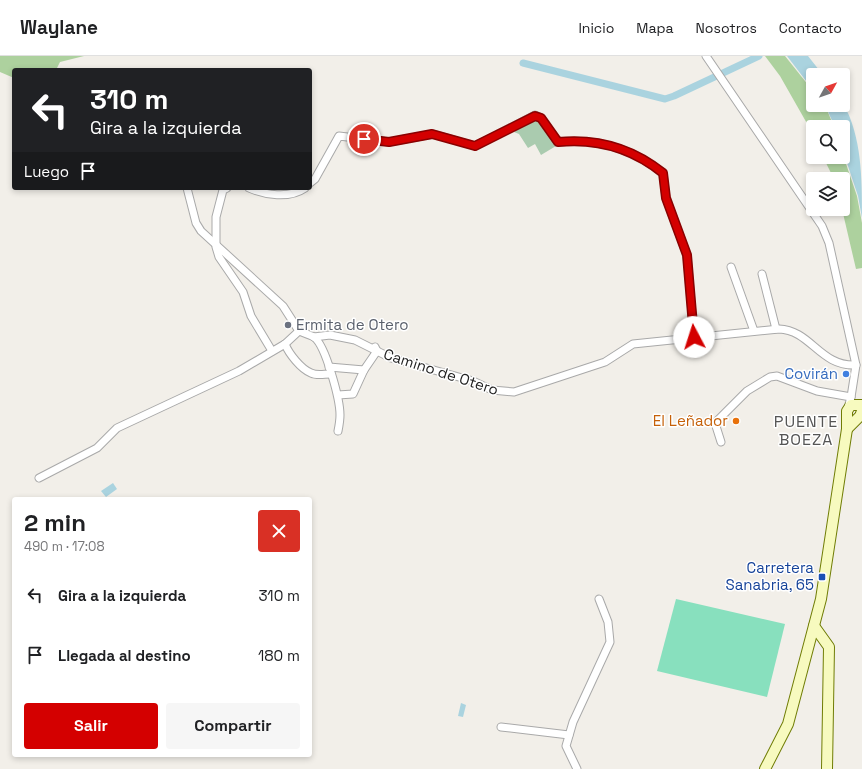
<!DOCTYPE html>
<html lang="es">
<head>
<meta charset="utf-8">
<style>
  body { margin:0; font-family:"Space Grotesk",sans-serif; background:#f6f6f6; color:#202124; height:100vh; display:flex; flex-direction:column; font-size:15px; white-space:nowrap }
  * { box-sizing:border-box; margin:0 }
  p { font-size:13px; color:#757577 }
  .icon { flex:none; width:22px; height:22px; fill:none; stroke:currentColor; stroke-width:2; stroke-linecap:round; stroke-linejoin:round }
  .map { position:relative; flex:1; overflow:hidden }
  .details { position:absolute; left:12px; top:441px; width:300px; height:260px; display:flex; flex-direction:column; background:#fff; border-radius:4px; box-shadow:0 2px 6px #0003 }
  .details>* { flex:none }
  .top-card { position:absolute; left:12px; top:12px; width:300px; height:122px; border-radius:4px; box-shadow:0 2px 6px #0003; background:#202124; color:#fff; overflow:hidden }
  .needle { width:26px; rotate:50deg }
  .fabs { position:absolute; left:806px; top:12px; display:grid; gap:8px }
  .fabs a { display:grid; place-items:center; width:44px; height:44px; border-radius:4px; background:#fff; box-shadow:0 2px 6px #0003; font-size:20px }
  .pin { position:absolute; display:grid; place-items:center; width:34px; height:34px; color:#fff; margin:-17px; border:2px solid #fff; border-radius:50%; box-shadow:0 1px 4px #0007 }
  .me { position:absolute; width:44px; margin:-22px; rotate:355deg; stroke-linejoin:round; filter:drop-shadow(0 0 3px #0008) }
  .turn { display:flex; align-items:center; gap:14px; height:84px; padding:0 12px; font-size:18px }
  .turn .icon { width:52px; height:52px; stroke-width:2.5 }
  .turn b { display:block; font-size:28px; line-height:34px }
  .then { display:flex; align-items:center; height:38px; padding:0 12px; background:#0003; gap:8px; font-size:15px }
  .round { display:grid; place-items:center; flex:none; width:42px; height:42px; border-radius:4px; background:#f6f6f6 }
  .overview { display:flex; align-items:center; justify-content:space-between; height:68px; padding:0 12px }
  h1 { font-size:24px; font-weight:600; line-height:30px }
  .action { display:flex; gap:8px; margin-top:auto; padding:8px 12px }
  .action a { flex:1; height:46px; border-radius:4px; background:#d40000; color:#fff; font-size:16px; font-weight:600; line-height:46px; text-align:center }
  .action a+a { background:#f6f6f6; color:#202124 }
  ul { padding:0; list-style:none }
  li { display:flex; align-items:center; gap:12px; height:60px; padding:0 12px }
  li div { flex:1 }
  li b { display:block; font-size:15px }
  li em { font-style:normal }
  header { display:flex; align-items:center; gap:24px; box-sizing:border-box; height:56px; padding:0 20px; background:#fff; border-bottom:1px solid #e0e0e0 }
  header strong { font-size:19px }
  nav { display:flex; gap:22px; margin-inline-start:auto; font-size:14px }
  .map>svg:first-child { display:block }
  .forest { fill:#add19e }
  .cemetery { fill:#aacbaf }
  .pitch { fill:#88e0be }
  .water { fill:#aad3df }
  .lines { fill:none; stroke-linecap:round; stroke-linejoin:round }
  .canal { stroke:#aad3df; stroke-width:7 }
  .street-casing { stroke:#a9a9a9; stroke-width:9 }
  .secondary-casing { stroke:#707d05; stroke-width:12 }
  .street { stroke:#fff; stroke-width:7 }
  .secondary { stroke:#f7fabf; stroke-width:10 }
  .route-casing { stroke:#8a0000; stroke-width:10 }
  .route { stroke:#d40000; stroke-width:7 }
  .worship-dot { fill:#6b7280; stroke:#fff; stroke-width:1.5 }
  .shop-dot { fill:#3f7fe0; stroke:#fff; stroke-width:1.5 }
  .food-dot { fill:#e8710a; stroke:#fff; stroke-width:1.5 }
  .transit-dot { fill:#1a4fb4; stroke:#fff; stroke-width:1.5 }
  .labels { text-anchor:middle; stroke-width:3; stroke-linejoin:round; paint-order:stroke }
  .worship-label { font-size:15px; fill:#5b616d; stroke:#fff; text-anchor:start }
  .street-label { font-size:15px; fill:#222; stroke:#fff }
  .shop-label { font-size:15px; fill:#366cbe; stroke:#fff; text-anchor:end }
  .food-label { font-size:15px; fill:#c56008; stroke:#fff; text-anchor:end }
  .transit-label { font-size:15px; fill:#164399; stroke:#fff; text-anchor:end }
  .neighbourhood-label { font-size:16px; letter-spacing:1px; fill:#555; stroke:#fff }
</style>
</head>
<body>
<header>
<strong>Waylane</strong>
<nav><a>Inicio</a><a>Mapa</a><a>Nosotros</a><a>Contacto</a></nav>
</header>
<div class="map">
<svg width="862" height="713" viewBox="0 0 862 713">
  <rect width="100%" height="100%" fill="#f2efe9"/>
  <!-- forest -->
  <g class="forest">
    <polygon points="0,0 84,0 60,6 56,14 14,14 14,22 0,16"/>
    <polygon points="765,0 785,0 813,35 813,49 824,49 827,54 834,71 813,71 813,78 780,20"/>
    <polygon points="843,99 857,140 862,167 862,212 856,213 842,153 843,123 834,123 823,101 843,101"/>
  </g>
  <!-- cemetery -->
  <polygon class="cemetery" points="534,61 546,74 556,90 541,99 535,88 528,92 519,78 514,76"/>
  <!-- pitch -->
  <polygon class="pitch" points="676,543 785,568 767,641 657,615"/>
  <!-- water -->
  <g class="water">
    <polygon points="787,0 808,0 823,19 813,19 813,34"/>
    <path d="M843,47C862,81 862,122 862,162L858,140L843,95V71H835L825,49H843Z"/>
    <polygon points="113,427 117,433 106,441 101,435"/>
    <polygon points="461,647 466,649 463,661 458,660"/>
  </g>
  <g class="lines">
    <!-- canal -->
    <polyline class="canal" points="523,7 665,43 674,40 759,0"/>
    <!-- street casing -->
    <g class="street-casing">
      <g id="street">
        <polyline points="706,0 822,170 829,187 856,309 851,341 848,352"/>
        <path d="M310,127L315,123L339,80L389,86L433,78L475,90L535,59L541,62L558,86C598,82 632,92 663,117L666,142L687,199L694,281"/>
        <polyline points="187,132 196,167 201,175 283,250 299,275"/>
        <polyline points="227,132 223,134 216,161 216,191 219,201 243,236 251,260 272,295"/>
        <path d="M249,132C265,139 289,143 305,132"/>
        <polyline points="731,211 754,275"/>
        <polyline points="762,218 776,273"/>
        <path d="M314,281L330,279L355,284L391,302L473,325L492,334L514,336L605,306L633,288L779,273C811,274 820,311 856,309"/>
        <path d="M285,288C289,298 301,313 311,317C317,320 324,318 330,318"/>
        <polyline points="329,311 364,314"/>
        <polyline points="338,339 353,338 364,314 377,295 375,291"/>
        <polyline points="721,386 715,367 747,335 770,321 777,320 817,335 851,341"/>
        <path d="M39,422L97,392L117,372L239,315L285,288L299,275C304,277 310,279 314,281C326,290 340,344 340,359C340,364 339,370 338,375"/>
        <polyline points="501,671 569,679"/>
        <polyline points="577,713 566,690 573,666 610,586 608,566 599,543"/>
      </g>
    </g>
    <!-- secondary casing -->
    <g class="secondary-casing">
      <g id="secondary">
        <polyline points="847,373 860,360 862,355"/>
        <polyline points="814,570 829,591 827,713"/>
        <polyline points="765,713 788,668 821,543 847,373 847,355 851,349 862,349"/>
      </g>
    </g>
    <!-- street -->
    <use href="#street" class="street"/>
    <!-- secondary -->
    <use href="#secondary" class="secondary"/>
  </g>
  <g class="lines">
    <!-- route casing -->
    <g class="route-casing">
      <path id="route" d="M364,83L389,86L432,78L475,90L535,60L541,62L558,86C598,82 632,92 663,117L666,142L687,199L694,281"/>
    </g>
    <!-- route -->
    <use href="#route" class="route"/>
  </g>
  <!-- markers -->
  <circle class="worship-dot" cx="288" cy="269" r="4"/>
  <circle class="shop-dot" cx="846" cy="318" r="4"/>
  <circle class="food-dot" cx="736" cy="365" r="4"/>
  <rect class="transit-dot" x="818" y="517" width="8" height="8" rx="2"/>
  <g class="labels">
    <!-- worship labels -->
    <g class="worship-label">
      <text x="296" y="274">Ermita de Otero</text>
    </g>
    <!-- street labels -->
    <g class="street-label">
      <text transform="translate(441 316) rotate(18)" y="5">Camino de Otero</text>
    </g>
    <!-- shop labels -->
    <g class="shop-label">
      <text x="838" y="323">Covirán</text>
    </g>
    <!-- food labels -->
    <g class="food-label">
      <text x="728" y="370">El Leñador</text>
    </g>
    <!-- transit labels -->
    <g class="transit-label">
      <text x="814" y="517">Carretera<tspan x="814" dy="17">Sanabria, 65</tspan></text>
    </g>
    <!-- neighbourhood labels -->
    <g class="neighbourhood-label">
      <text x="806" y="371">PUENTE<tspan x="806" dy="18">BOEZA</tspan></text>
    </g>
  </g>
</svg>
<div class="fabs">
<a><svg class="needle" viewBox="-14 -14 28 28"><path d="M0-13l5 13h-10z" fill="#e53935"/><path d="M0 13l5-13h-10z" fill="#757577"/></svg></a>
<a><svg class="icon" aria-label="search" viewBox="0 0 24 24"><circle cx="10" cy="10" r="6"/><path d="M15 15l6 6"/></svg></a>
<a><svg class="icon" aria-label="layers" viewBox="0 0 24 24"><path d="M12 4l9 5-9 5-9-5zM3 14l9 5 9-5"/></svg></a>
</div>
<div class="pin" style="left:364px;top:83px;background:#d93025"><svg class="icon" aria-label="arrive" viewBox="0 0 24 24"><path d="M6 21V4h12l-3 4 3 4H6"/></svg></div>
<svg class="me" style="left:694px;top:281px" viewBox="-20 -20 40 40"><circle r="19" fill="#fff"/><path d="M0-13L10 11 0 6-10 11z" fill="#d40000"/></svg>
<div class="top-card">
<div class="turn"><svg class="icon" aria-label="left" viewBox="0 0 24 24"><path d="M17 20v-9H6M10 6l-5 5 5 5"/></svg><div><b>310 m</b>Gira a la izquierda</div></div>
<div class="then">Luego<svg class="icon" aria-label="arrive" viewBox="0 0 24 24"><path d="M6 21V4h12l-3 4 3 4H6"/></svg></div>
</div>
<section class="details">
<div class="overview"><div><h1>2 min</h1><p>490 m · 17:08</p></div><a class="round" style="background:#d93025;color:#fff"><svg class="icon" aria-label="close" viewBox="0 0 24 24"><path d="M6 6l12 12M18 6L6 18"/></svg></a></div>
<ul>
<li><svg class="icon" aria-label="left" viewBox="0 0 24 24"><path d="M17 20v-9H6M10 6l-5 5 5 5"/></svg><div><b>Gira a la izquierda</b></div><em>310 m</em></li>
<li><svg class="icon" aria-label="arrive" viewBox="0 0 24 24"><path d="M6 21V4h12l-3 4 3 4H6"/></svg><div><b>Llegada al destino</b></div><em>180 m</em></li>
</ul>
<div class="action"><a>Salir</a><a>Compartir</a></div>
</section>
</div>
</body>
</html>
